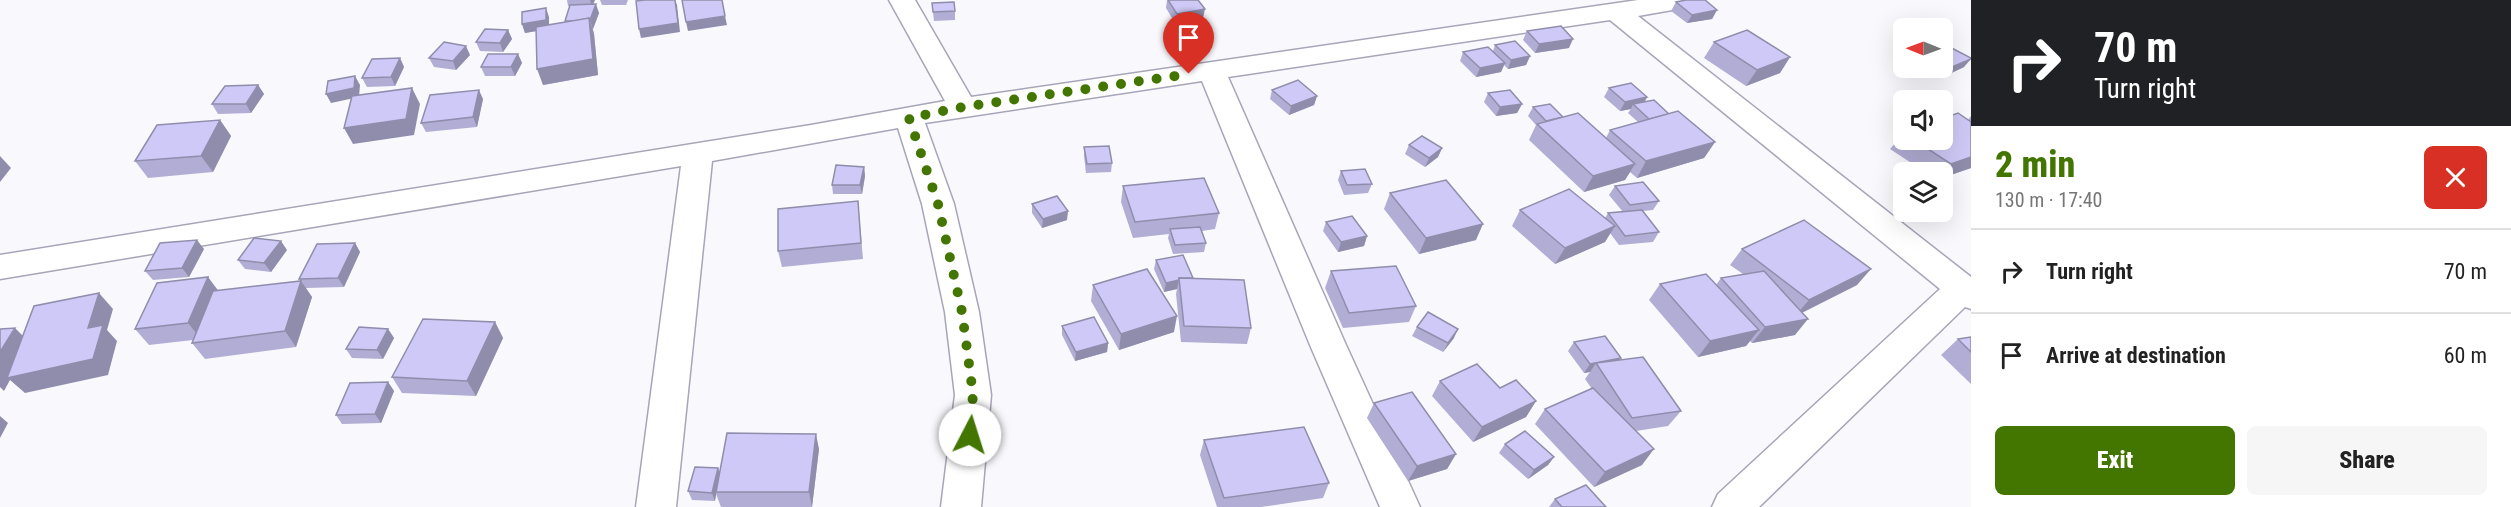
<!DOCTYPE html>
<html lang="en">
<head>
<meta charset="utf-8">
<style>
  body { margin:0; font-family:"Roboto Condensed",sans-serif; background:#f6f6f6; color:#222; height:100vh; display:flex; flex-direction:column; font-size:22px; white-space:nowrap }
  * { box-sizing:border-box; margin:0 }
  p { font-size:20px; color:#767676 }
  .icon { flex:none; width:33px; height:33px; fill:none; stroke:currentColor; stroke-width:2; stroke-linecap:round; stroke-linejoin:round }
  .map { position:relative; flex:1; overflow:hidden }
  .panel { display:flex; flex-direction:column; background:#fff; width:540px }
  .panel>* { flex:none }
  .top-card { background:#202124; color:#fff; overflow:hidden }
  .needle { width:39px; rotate:271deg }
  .fabs { position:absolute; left:1893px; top:18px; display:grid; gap:12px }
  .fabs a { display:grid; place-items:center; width:60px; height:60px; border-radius:9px; background:#fff; box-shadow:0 6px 24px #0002; font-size:30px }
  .pin { position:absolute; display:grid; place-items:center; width:51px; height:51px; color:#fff; margin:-62px -26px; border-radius:50% 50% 50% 0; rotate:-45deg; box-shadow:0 0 6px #0007 }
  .pin .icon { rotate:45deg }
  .me { position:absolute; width:66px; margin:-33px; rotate:5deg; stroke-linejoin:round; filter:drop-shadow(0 0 4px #0008) }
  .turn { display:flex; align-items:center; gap:21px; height:126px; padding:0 24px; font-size:27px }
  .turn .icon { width:78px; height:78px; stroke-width:2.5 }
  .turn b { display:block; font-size:42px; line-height:51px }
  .round { display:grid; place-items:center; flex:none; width:63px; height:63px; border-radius:9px; background:#f6f6f6 }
  .overview { display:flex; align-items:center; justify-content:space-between; height:102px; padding:0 24px }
  h1 { font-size:36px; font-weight:800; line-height:45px; color:#437600 }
  .primary-button { display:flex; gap:12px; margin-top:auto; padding:12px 24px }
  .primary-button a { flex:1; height:69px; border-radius:9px; background:#437600; color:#fff; font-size:24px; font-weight:800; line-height:69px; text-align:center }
  .primary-button a+a { background:#f6f6f6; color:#222 }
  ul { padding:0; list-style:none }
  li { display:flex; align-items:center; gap:18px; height:84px; padding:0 24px; border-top:2px solid #e0e0e0 }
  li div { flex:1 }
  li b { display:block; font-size:22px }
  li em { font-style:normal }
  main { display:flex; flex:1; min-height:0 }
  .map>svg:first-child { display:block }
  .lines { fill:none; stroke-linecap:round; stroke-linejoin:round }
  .street-casing { stroke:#a7a5b8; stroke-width:3 }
  .street { fill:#fff; fill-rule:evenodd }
  .wall { fill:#b1add4 }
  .shaded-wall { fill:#908dac }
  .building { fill:#cec9f6; stroke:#908dac; stroke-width:1.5 }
  .route { stroke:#437600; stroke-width:10; stroke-dasharray:0 18 }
</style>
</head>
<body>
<main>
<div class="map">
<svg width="1971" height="507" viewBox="0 0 1971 507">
  <rect width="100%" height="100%" fill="#f9f9fd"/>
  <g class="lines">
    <!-- street casing -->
    <g class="street-casing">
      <polygon id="street" points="889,0 915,0 971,97 1638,0 1705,0 1701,5 1638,16 1971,277 1971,309 1965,307 1759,507 1712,507 1718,494 1940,289 1610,20 1228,77 1346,345 1420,507 1380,507 1310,345 1202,81 925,123 954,204 979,312 991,395 981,507 941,507 955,395 945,312 922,204 898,128 712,161 676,507 636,507 681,166 0,279 0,255 811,125 945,101"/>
    </g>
    <!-- street -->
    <use href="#street" class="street"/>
  </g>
  <!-- wall -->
  <g class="wall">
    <polygon points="567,0 595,0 593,5 599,13 593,29 594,34 598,75 543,85 536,31 525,33 522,24 549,17 549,25 565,22 565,21 570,6 568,6"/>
    <polygon points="600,0 628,0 626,5 602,5"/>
    <polygon points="1167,0 1203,18 1175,23 1166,8"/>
    <polygon points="1676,2 1717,10 1712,19 1687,23 1671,11"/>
    <polygon points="932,3 955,11 955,20 934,21"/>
    <polygon points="508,30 512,39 503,52 480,51 476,42"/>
    <polygon points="1527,31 1569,48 1535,53 1523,40"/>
    <polygon points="1714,42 1790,57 1780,73 1746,86 1704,58"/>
    <polygon points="1942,43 1964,67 1945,76 1930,68 1942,68"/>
    <polygon points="1495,45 1530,56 1526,65 1508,69 1504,65 1501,72 1476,77 1460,61 1463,52 1493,51"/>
    <polygon points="518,54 522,63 515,76 485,76 481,67"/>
    <polygon points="470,55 456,70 434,67 429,58"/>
    <polygon points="400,58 404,67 395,86 367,87 362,78"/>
    <polygon points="258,85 264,94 251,113 218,114 212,104"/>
    <polygon points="1609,88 1647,97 1645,102 1669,114 1715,142 1704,158 1637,178 1630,172 1625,180 1584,192 1529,140 1536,125 1528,116 1533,107 1563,117 1606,138 1610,130 1638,122 1628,113 1631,109 1620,111 1604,97"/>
    <polygon points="1272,90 1317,96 1314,105 1289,115 1270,99"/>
    <polygon points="1488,93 1522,104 1517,113 1496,116 1484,102"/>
    <polygon points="483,99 477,127 426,132 421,123"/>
    <polygon points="1971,116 1971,168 1942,178 1942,172 1925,172 1890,149 1904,133 1904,140 1942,140 1968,120"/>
    <polygon points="220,120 231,136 213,172 148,178 135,161"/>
    <polygon points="1409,145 1442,148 1438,157 1425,167 1405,154"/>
    <polygon points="1084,147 1112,163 1111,172 1086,173 1084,156"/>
    <polygon points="864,167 865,176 862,194 833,194 832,185"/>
    <polygon points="1341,171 1372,184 1368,193 1344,195 1338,180"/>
    <polygon points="1123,186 1219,213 1215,229 1202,231 1206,243 1204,252 1173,254 1168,238 1169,234 1133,238 1121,202"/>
    <polygon points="1615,186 1659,201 1653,210 1643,211 1659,232 1653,242 1619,245 1610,233 1605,242 1555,264 1512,226 1520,210 1605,218 1608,213 1623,212 1609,195"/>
    <polygon points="1390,193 1476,240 1419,254 1384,209"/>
    <polygon points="858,201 863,259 782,267 778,251"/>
    <polygon points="1032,204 1067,220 1042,228 1032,213"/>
    <polygon points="1326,222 1367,236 1364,246 1338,252 1323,231"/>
    <polygon points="355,243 360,252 344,287 306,288 312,297 296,347 205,359 192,343 193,340 149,345 135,329 300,281 299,279"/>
    <polygon points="204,249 189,277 153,280 145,271"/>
    <polygon points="1742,249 1857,285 1802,313 1795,335 1752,343 1750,341 1746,346 1698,357 1649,300 1660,284 1716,285 1721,278 1743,274 1730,265"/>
    <polygon points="287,250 271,272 245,269 238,260"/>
    <polygon points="1156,260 1193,278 1193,279 1251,328 1247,344 1181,342 1176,294 1177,289 1164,292 1154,269"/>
    <polygon points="1331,271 1416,306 1409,322 1343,328 1325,288"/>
    <polygon points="1093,285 1174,332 1119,350 1091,301"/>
    <polygon points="495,322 503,338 476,396 402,393 392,377"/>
    <polygon points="1062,326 1108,343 1107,352 1075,361 1062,335"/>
    <polygon points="1417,327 1454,338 1443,352 1412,336"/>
    <polygon points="388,329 394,338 383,359 352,358 346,349"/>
    <polygon points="1971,337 1971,384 1941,355 1958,339"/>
    <polygon points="1574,342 1620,360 1681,411 1668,426 1636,431 1642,465 1594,487 1535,424 1545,409 1592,389 1585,379 1590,372 1584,373 1568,351"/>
    <polygon points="1440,381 1500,388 1536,401 1526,417 1473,442 1432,396"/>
    <polygon points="388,382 394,391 381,423 342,424 336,415"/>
    <polygon points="1374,403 1456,454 1447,469 1408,481 1367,418"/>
    <polygon points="1204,440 1329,483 1323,498 1261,507 1217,507 1200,455"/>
    <polygon points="1505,444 1554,457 1548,465 1528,479 1499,453"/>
    <polygon points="819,449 812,507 721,507 716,494 715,501 692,500 688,491 718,468 719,473"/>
    <polygon points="1555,499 1606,507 1549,507"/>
  </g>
  <!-- shaded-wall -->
  <g class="shaded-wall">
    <polygon points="590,0 595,0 592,6"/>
    <polygon points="675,0 677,5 680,32 641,38 639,29"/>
    <polygon points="596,4 599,13 593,29 590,20"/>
    <polygon points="546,8 549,17 549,29 525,33 522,24"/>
    <polygon points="1205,9 1203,18 1175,23 1177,14"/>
    <polygon points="1717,10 1712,19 1687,23 1692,15"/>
    <polygon points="725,16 727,25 688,31 686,22"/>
    <polygon points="589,18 594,34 598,75 543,85 537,69"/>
    <polygon points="508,30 512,39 503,52 500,43"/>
    <polygon points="1573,39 1569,48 1535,53 1539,44"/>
    <polygon points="466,46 470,55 456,70 453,61"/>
    <polygon points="518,54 522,63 515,76 511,67"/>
    <polygon points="1530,56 1526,65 1508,69 1511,60"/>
    <polygon points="1790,57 1780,73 1746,86 1757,70"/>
    <polygon points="400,58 404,67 395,86 391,77"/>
    <polygon points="1971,59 1964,67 1945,76 1952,67"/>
    <polygon points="1505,63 1501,72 1476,77 1480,68"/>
    <polygon points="355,76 360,85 359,97 331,103 326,94"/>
    <polygon points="258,85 264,94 251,113 246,104"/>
    <polygon points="412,88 420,104 414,135 353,144 344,128"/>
    <polygon points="479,90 483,99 477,127 473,117"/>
    <polygon points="1317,96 1314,105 1289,115 1291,106"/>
    <polygon points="1647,97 1642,106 1633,104 1631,109 1620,111 1625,102"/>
    <polygon points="1522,104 1517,113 1496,116 1500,107"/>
    <polygon points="220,120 231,136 213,172 201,156"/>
    <polygon points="1715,142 1704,158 1637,178 1646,161"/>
    <polygon points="1442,148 1438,157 1425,167 1429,158"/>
    <polygon points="0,156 11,168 0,182"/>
    <polygon points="1971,157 1971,168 1942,178 1942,174 1951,164"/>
    <polygon points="1635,164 1625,180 1584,192 1593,176"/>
    <polygon points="864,167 865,176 862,194 860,185"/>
    <polygon points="1068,211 1067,220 1042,228 1043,219"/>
    <polygon points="1483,224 1476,240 1419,254 1426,238"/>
    <polygon points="1615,226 1605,242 1555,264 1565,248"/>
    <polygon points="1367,236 1364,246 1338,252 1341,242"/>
    <polygon points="197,240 204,249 189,277 182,268"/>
    <polygon points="281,241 287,250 271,272 264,263"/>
    <polygon points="355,243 360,252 344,287 338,278"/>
    <polygon points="1871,269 1857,285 1795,316 1809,300"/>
    <polygon points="208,277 220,293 201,339 188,323"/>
    <polygon points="1179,280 1177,289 1164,292 1166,283"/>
    <polygon points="301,281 312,297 296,347 285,331"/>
    <polygon points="99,293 113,309 107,330 117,341 108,375 25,393 10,380 4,391 0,387 0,352 15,328 31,344 88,328"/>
    <polygon points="1177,316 1174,332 1119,350 1121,334"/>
    <polygon points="1808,319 1795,335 1752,343 1765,327"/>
    <polygon points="495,322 503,338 476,396 467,381"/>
    <polygon points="388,329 394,338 383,359 377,350"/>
    <polygon points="1458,329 1454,338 1443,352 1448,343"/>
    <polygon points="1759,330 1746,346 1698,357 1710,341"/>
    <polygon points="1108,343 1107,352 1075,361 1076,352"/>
    <polygon points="1621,358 1615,367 1596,363 1590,372 1584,373 1590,364"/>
    <polygon points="388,382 394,391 381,423 375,414"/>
    <polygon points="1536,401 1526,417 1473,442 1482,427"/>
    <polygon points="0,416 8,423 0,438"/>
    <polygon points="816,434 819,449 812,507 809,492"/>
    <polygon points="1654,449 1642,465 1594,487 1605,472"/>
    <polygon points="1456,454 1447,469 1408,481 1417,466"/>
    <polygon points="1554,457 1548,465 1528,479 1534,470"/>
    <polygon points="718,468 721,477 716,492 716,494 715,501 712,493"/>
  </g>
  <!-- building -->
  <g class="building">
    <polygon points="645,0 675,0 678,23 639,29 636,1"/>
    <polygon points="682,0 722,0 725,16 686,22"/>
    <polygon points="1168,0 1198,0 1205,9 1177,14"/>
    <polygon points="1686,0 1705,0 1717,10 1692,15 1676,2"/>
    <polygon points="954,2 955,11 933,12 932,3"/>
    <polygon points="596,4 590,20 589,18 576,21 565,21 570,5"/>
    <polygon points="546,8 546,20 522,24 522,12"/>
    <polygon points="589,18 593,59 537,69 536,27"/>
    <polygon points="1561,26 1573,39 1539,44 1527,31"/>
    <polygon points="485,29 508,30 500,43 476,42"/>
    <polygon points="1747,30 1790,57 1757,70 1714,42"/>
    <polygon points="1515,41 1530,56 1511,60 1495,45"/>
    <polygon points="444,42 466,46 453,61 429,58"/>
    <polygon points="1942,43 1971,58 1971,59 1952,67 1942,62"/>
    <polygon points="1488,47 1505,63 1480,68 1463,52"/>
    <polygon points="488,54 518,54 511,67 481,67"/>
    <polygon points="400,58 391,77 362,78 372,59"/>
    <polygon points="355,76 354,88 326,94 328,81"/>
    <polygon points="1298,80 1317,96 1291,106 1272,90"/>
    <polygon points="1631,83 1647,97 1625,102 1609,88"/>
    <polygon points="258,85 246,104 212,104 225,86"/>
    <polygon points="412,88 406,119 344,128 352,96"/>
    <polygon points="479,90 473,117 421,123 430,95"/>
    <polygon points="1510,90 1522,104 1500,107 1488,93"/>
    <polygon points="1654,100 1669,114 1649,119 1633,104"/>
    <polygon points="1550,104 1563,117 1546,121 1533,107"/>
    <polygon points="1678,111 1715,142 1646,161 1610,130"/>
    <polygon points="1578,113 1635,164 1593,176 1537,124"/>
    <polygon points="1958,113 1971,122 1971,157 1951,164 1914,140 1942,140 1942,119"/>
    <polygon points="220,120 201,156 135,161 157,125"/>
    <polygon points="1422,136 1442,148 1429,158 1409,145"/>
    <polygon points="1109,146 1112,163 1087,164 1084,147"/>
    <polygon points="836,165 864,167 860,185 832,185"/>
    <polygon points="1365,169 1372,184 1347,185 1341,171"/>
    <polygon points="1204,178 1219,213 1135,222 1123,186"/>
    <polygon points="1446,180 1483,224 1426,238 1390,193"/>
    <polygon points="1643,182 1659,201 1630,205 1615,186"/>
    <polygon points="1569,189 1615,226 1565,248 1520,210"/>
    <polygon points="1057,196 1068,211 1043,219 1032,204"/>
    <polygon points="858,201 861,243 778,251 778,209"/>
    <polygon points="1642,210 1659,232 1625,236 1608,213"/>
    <polygon points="1352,216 1367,236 1341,242 1326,222"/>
    <polygon points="1804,220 1871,269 1809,300 1742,249"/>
    <polygon points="1200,227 1206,243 1175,245 1170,229"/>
    <polygon points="254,238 281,241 264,263 238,260"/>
    <polygon points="197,240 182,268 145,271 160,243"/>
    <polygon points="355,243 338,278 299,279 317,244"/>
    <polygon points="1183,255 1193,278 1179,278 1179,280 1166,283 1156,260"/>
    <polygon points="1396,266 1416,306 1349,313 1331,271"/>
    <polygon points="1147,269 1177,316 1121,334 1093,285"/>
    <polygon points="1764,271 1808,319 1765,327 1721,278"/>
    <polygon points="1706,274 1759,330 1710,341 1660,284"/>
    <polygon points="208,277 188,323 135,329 157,283"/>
    <polygon points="1179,278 1244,280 1251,328 1184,326"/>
    <polygon points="301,281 285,331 192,343 213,291"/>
    <polygon points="99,293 88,328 103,325 93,359 7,378 34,306"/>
    <polygon points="1428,312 1458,329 1448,343 1417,327"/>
    <polygon points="1094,317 1108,343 1076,352 1062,326"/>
    <polygon points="423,319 495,322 467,381 392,377"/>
    <polygon points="359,327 388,329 377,350 346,349"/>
    <polygon points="15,328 0,352 0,329"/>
    <polygon points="1605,336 1621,358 1590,364 1574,342"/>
    <polygon points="1971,337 1971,352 1958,339"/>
    <polygon points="1643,357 1681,411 1632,418 1596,363"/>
    <polygon points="1477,364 1500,388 1516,380 1536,401 1482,427 1440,381"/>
    <polygon points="388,382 375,414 336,415 350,383"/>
    <polygon points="1593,388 1654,449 1605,472 1545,409"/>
    <polygon points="1412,392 1456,454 1417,466 1374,403"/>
    <polygon points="1304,427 1329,483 1224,498 1204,440"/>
    <polygon points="1525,431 1554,457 1534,470 1505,444"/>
    <polygon points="727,433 816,434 809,492 716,492"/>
    <polygon points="695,467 718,468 712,493 688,491"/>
    <polygon points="1586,485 1606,507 1562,507 1555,499"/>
  </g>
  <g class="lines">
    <!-- route -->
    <polyline class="route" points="970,435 973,394 962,312 938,204 909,118 963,107 1189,74"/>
  </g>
</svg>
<div class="fabs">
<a><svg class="needle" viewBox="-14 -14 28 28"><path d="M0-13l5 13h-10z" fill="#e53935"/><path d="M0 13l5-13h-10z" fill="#767676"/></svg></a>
<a><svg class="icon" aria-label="sound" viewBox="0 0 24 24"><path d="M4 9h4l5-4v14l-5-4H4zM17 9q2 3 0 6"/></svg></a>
<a><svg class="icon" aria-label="layers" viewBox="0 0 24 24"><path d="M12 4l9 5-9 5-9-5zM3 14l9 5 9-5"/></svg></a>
</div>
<div class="pin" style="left:1189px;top:74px;background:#d93025"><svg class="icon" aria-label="arrive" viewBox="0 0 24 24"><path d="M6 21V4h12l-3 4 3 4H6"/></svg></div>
<svg class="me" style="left:970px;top:435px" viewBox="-20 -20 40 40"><circle r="19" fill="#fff"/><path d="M0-13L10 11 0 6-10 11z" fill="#437600"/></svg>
</div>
<section class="panel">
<div class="top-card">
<div class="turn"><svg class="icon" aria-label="right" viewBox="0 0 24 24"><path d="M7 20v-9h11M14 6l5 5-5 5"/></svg><div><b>70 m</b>Turn right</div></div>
</div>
<div class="overview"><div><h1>2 min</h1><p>130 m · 17:40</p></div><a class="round" style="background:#d93025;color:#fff"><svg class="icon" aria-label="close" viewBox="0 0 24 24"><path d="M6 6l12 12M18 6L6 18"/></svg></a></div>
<ul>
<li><svg class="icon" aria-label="right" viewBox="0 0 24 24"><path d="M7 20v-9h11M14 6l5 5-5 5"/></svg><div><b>Turn right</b></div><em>70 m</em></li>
<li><svg class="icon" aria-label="arrive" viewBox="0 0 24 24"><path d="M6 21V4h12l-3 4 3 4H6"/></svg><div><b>Arrive at destination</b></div><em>60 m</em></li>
</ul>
<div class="primary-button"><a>Exit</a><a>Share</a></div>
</section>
</main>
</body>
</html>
